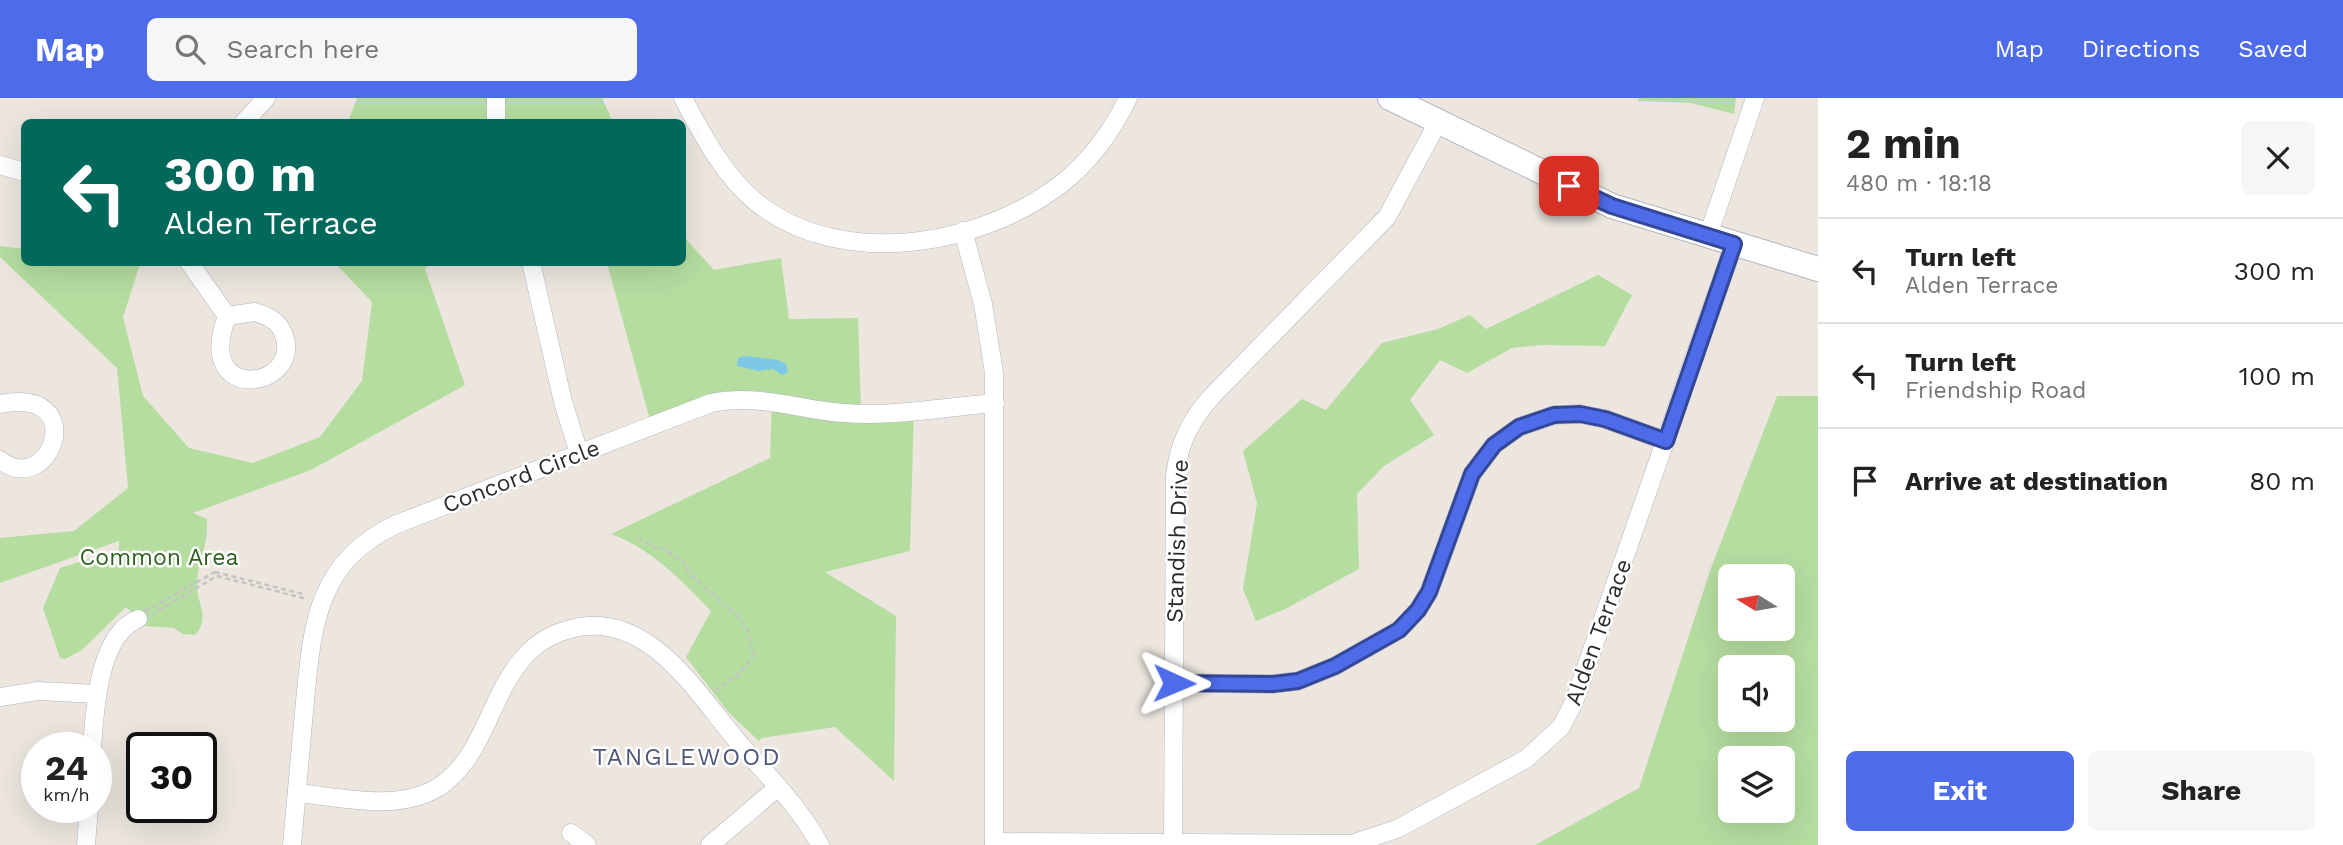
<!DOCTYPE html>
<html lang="en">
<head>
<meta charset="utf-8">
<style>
  body { margin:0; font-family:"Work Sans",sans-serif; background:#f6f6f6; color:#222; height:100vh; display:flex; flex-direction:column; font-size:26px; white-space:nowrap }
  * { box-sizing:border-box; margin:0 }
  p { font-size:23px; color:#767676 }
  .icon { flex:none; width:38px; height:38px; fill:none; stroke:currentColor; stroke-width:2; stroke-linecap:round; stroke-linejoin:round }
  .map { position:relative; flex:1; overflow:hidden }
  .sheet { display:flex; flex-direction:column; background:#fff; width:525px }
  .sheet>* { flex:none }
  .top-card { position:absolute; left:21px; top:21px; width:665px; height:147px; border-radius:10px; box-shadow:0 7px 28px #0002; background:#00695c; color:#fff; overflow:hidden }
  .needle { width:46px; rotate:281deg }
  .tools { position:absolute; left:1718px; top:466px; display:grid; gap:14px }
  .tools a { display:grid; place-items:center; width:77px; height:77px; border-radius:10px; background:#fff; box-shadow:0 7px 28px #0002; font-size:35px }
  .speed { position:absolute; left:21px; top:634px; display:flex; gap:14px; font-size:35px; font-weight:700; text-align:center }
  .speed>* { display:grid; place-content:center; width:91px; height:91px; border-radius:50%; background:#fff; box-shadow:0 7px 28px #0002; line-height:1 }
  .speed small { font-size:18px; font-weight:400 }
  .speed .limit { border:4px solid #111; border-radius:10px; background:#fff; color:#111 }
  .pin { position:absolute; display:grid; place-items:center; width:60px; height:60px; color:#fff; margin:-30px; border-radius:14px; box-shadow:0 4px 10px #0006 }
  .me { position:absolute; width:77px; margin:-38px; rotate:91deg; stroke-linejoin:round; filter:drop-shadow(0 0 5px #0008) }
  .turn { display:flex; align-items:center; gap:24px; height:147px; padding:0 28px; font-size:32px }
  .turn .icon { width:91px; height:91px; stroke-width:2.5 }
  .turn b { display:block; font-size:49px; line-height:60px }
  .round { display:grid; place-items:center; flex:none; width:74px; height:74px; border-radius:10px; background:#f6f6f6 }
  .summary { display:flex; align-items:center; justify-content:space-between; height:119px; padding:0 28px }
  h1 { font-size:42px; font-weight:700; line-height:52px }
  .primary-button { display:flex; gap:14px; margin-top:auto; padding:14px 28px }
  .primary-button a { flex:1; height:80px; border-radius:10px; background:#4e6ce9; color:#fff; font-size:28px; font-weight:700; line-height:80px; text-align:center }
  .primary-button a+a { background:#f6f6f6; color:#222 }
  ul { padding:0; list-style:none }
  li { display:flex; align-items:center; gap:21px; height:105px; padding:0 28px; border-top:2px solid #e0e0e0 }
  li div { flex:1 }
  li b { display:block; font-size:26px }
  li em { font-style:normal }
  header { display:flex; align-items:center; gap:42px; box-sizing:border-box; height:98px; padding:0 35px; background:#4e6ce9; color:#fff }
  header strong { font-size:33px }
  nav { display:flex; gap:38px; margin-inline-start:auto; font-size:24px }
  .search { width:490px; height:63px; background:#f6f6f6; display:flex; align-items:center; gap:18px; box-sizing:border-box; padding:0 24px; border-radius:10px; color:#767676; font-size:26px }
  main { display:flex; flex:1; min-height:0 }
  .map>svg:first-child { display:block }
  .green { fill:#b5dda0; fill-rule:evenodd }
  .water { fill:#7bc9e4 }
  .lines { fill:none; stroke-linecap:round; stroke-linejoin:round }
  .street-casing { stroke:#b2b5bd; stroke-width:19 }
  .secondary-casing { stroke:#b2b5bd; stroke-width:26 }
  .path { stroke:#c4c4c4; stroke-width:2.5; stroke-dasharray:5 3.5; stroke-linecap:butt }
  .street { stroke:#fff; stroke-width:18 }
  .secondary { stroke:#fff; stroke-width:24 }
  .route-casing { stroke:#334697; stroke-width:18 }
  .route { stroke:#4e6ce9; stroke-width:12 }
  .labels { text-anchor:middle; stroke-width:5; stroke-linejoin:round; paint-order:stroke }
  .street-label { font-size:23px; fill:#2b2b2b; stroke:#fff }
  .park-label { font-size:23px; fill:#2f6221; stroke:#fff }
  .neighbourhood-label { font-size:24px; letter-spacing:2px; fill:#4f5778; stroke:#fff }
</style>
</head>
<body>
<header>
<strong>Map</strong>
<div class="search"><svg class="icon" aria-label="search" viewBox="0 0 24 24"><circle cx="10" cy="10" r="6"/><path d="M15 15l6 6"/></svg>Search here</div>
<nav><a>Map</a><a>Directions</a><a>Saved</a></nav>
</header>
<main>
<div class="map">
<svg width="1818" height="747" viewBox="0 0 1818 747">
  <rect width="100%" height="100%" fill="#ece6df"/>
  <!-- green -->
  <g class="green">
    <polygon points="357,0 602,0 613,24 348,24"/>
    <polygon points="1639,0 1736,0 1734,16 1691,5 1638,3"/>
    <path d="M683,138L714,172L781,160L789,221L858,220L861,313L914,310L910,453L825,474L896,518L894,683L835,629L762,640L759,643L728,614L686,559L711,513C681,482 652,451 611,436L770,360L772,299L650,322L607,165L682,164Z"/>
    <path d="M0,148L24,151V164L140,166L123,219L143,298L189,350L253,365L320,339L362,283L372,204L335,165H431L425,171L465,287L311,372L193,415L207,421C209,448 197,463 197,487C197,507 211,520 195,537L183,536L173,530L145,528L126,509L82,552L65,561L60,560L43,510L60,470L92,460L118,467L119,443L0,485V440L74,433L128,390L117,270L0,159Z"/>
    <polygon points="1598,177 1632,197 1605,248 1542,247 1512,250 1467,275 1440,262 1410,302 1434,337 1384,368 1357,396 1359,471 1285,511 1256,523 1243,491 1257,405 1243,353 1302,301 1326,312 1382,245 1438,231 1470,217 1486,231"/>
    <path d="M1777,298H1818V747H1535L1639,690L1711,470ZM1731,478H1783V530H1731ZM1731,569H1783V621H1731ZM1731,660H1783V712H1731Z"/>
  </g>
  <!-- water -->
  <polygon class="water" points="746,258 778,262 786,266 788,274 782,277 773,271 758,273 737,268 738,260"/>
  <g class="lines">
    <!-- street casing -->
    <g class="street-casing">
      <g id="street">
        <polyline points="496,0 496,24"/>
        <path d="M683,0C701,35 725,79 756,104C844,175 992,147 1072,77C1096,55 1114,29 1128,0"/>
        <polyline points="244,24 266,0"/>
        <polyline points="0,67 24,74"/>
        <polyline points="963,133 983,206 994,275 994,747"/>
        <polyline points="1708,138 1755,0"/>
        <polyline points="189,164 227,218"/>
        <polyline points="531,164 563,304 579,355"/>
        <path d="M255,214C268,218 279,223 284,237C303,291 193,308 227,218Z"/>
        <path d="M0,306C92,288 50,402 0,362"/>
        <polyline points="1174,585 1273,586 1298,583 1335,568 1399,532 1418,512 1429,494 1472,376 1494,347 1519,329 1554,317 1580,316 1605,321 1666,343"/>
        <polyline points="0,599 38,593 97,596"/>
        <path d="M92,649C95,612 98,537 138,521"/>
        <path d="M297,695C341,699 396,714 437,690C484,661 489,598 524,559C538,543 558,533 579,529C651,516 698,597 738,644C766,676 800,709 820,747"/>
        <polyline points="571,735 587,747"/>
        <polyline points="994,744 1351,746 1397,731 1526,661 1561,629 1574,604 1734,146"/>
        <polyline points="86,747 89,709"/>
        <path d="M292,747C296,703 300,658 304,614C312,533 313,465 397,426L711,305C758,295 799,312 845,315C893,319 946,309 995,305"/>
        <polyline points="710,747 777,690"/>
        <path d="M1173,747L1175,378C1179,345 1190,323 1212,298L1387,119L1438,24"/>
      </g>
    </g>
    <!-- secondary casing -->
    <g class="secondary-casing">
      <polyline id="secondary" points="1390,0 1612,108 1818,171"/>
    </g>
    <!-- path -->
    <g class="path">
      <polyline points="638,440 656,450 662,449 684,465 690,476 736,517 748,533 753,558 740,575 716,592"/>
      <polygon points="215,474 303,496 303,500 217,478 139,524 137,518"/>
    </g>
    <!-- street -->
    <use href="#street" class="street"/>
    <!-- secondary -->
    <use href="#secondary" class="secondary"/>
  </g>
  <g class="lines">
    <!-- route casing -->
    <g class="route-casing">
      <polyline id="route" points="1174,585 1273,586 1298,583 1335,568 1399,532 1418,512 1429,494 1472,376 1494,347 1519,329 1554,317 1580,316 1605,321 1666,343 1734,146 1612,108 1569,88"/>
    </g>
    <!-- route -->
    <use href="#route" class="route"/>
  </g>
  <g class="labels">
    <!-- street labels -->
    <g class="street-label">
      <text transform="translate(521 378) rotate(-21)" y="8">Concord Circle</text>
      <text transform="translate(1177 443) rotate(-88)" y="8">Standish Drive</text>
      <text transform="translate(1598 534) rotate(-70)" y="8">Alden Terrace</text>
    </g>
    <!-- park labels -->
    <g class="park-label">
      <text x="159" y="467">Common Area</text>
    </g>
    <!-- neighbourhood labels -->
    <g class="neighbourhood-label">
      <text x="687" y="667">TANGLEWOOD</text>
    </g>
  </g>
</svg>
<div class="tools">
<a><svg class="needle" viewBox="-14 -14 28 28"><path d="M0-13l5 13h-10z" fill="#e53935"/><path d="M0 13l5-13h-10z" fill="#767676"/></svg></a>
<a><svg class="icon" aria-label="sound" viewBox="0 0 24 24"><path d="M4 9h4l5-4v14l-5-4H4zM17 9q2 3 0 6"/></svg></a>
<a><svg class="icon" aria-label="layers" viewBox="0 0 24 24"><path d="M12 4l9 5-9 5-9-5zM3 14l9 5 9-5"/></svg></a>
</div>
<div class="speed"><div>24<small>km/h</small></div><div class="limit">30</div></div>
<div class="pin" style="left:1569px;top:88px;background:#d93025"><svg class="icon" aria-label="arrive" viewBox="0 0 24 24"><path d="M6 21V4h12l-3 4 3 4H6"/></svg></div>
<svg class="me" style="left:1174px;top:585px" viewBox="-20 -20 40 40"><path d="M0-17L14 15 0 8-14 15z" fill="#4e6ce9" stroke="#fff" stroke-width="4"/></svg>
<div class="top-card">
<div class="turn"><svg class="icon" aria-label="left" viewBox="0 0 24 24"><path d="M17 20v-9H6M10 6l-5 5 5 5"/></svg><div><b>300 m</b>Alden Terrace</div></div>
</div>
</div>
<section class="sheet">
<div class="summary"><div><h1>2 min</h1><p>480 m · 18:18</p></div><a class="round"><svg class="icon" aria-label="close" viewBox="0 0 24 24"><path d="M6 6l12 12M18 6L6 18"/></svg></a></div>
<ul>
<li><svg class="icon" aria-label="left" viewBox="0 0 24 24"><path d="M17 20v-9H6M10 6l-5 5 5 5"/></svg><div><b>Turn left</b><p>Alden Terrace</p></div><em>300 m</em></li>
<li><svg class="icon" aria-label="left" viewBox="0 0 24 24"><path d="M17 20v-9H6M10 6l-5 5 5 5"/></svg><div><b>Turn left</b><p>Friendship Road</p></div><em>100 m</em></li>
<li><svg class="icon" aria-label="arrive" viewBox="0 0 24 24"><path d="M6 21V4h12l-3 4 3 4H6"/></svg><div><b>Arrive at destination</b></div><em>80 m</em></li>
</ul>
<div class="primary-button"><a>Exit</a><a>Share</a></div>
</section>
</main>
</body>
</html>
